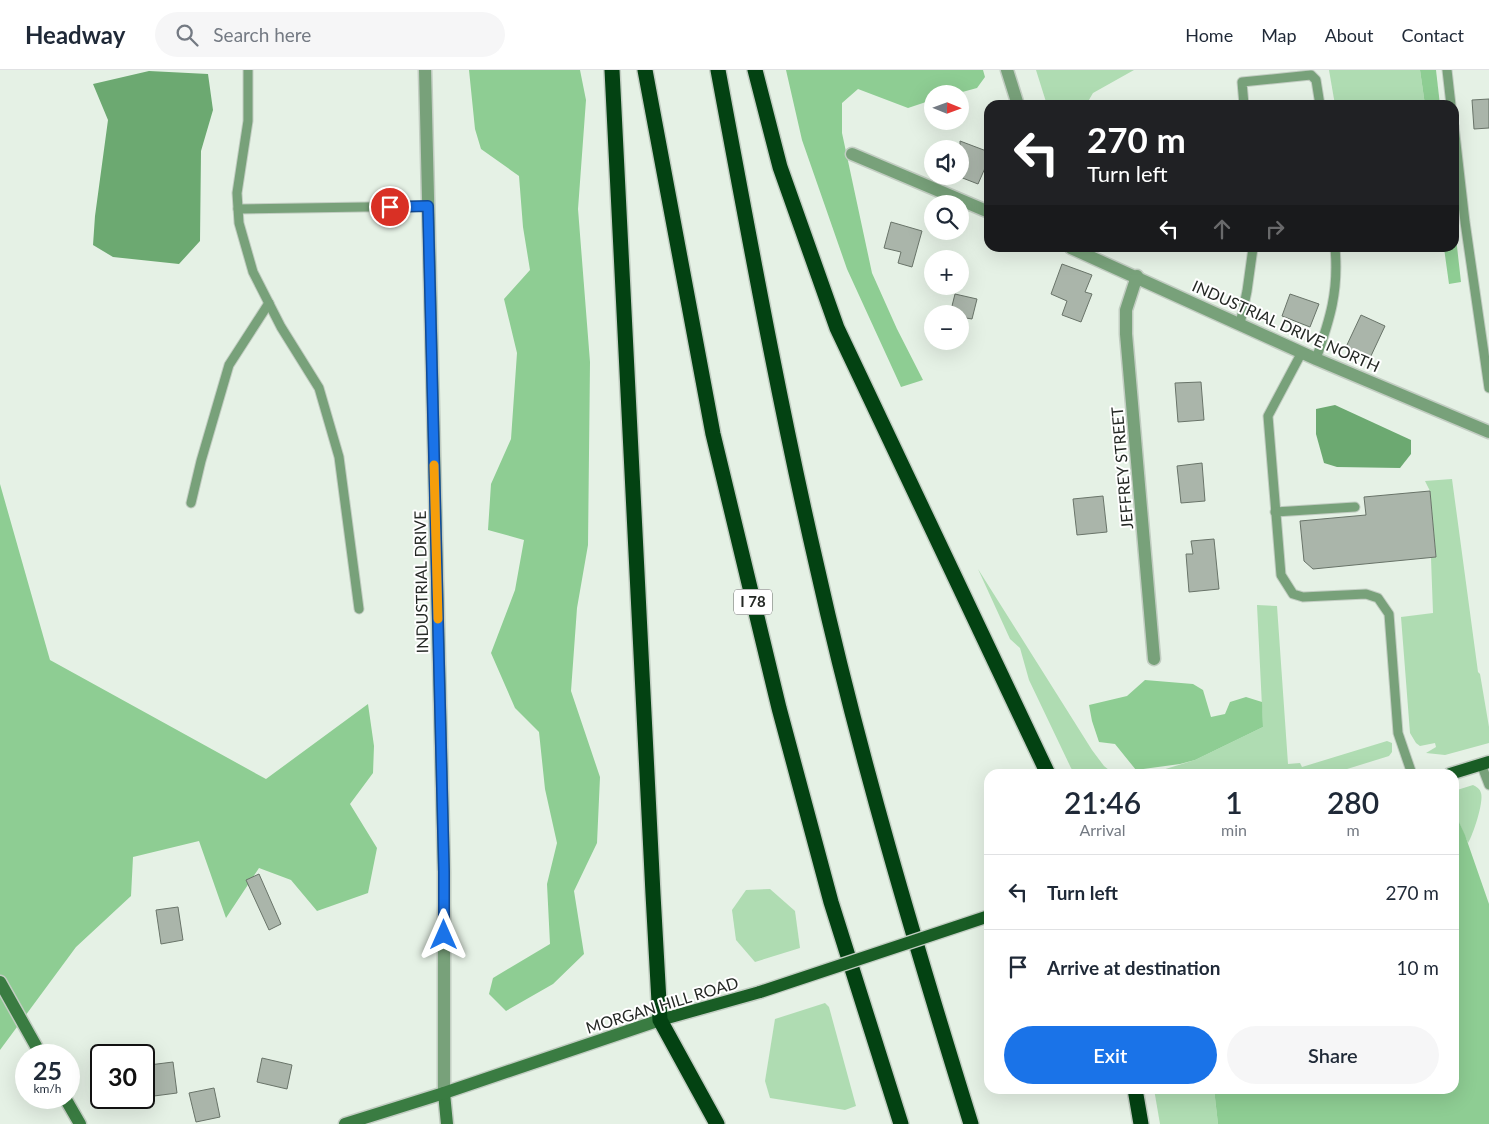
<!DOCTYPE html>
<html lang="en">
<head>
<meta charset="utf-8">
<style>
  body { margin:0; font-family:Lato,sans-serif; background:#f6f6f7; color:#1f2937; height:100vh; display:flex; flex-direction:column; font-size:19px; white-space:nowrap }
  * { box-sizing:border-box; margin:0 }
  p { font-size:16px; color:#747a83 }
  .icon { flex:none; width:28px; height:28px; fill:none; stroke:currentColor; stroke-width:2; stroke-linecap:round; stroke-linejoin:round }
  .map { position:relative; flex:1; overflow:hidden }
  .panel { position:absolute; left:984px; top:699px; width:475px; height:325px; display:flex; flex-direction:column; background:#fff; border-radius:15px; box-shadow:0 5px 20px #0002 }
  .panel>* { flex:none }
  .top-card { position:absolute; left:984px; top:30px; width:475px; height:152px; border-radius:15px; box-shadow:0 5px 20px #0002; background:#202124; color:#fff; overflow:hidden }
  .needle { width:32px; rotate:91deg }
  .controls { position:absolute; left:924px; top:15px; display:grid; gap:10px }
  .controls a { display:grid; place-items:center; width:45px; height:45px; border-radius:50%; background:#fff; box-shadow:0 5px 20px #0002; font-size:25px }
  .speed { position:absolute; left:15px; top:974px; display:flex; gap:10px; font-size:25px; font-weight:700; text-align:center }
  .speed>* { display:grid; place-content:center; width:65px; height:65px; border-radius:50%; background:#fff; box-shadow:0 5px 20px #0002; line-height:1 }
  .speed small { font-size:12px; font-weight:400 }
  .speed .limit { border:2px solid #111; border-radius:8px; background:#fff; color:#111 }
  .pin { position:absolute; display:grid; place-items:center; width:42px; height:42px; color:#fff; margin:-21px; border:2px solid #fff; border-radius:50%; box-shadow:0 1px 5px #0007 }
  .me { position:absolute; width:55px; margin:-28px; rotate:0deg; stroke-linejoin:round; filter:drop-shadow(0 0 4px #0008) }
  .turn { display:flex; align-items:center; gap:18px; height:105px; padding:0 20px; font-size:22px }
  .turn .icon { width:65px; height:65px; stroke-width:2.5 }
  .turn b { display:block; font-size:35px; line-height:42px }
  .lanes { display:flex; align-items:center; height:48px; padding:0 20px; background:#0003; justify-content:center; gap:25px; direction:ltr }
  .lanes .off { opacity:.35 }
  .eta { display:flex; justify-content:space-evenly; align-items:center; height:85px; text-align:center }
  .eta b { font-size:30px; font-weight:600; line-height:35px }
  .action { display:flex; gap:10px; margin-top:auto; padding:10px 20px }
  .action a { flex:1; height:58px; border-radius:30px; background:#1a73e8; color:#fff; font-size:20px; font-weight:600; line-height:58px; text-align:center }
  .action a+a { background:#f6f6f7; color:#1f2937 }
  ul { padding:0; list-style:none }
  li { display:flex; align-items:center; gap:15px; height:75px; padding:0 20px; border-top:1px solid #e0e1e3 }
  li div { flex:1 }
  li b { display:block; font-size:19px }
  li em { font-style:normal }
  header { display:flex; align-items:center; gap:30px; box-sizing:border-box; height:70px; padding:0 25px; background:#fff; border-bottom:1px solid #e0e1e3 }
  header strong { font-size:24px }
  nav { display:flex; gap:28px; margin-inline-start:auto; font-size:18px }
  .search { width:350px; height:45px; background:#f6f6f7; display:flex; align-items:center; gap:12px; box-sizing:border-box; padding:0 18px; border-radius:28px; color:#747a83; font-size:19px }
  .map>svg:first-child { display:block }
  .green { fill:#afdcb2 }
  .forest { fill:#8ecd93 }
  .water { fill:#6ca971 }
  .building { fill:#aab5aa; stroke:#697469 }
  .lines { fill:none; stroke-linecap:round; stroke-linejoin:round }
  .lane-casing { stroke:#c2cdc2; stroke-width:11 }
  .street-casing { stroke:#c2cdc2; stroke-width:15 }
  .secondary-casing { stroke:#c2cdc2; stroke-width:15 }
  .primary-casing { stroke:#c2cdc2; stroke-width:15 }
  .highway-casing { stroke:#c2cdc2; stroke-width:18 }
  .lane { stroke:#78a17a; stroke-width:9 }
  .street { stroke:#78a17a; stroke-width:12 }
  .secondary { stroke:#3a7c42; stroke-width:12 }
  .primary { stroke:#195d25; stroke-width:12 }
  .highway { stroke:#034212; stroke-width:15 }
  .primary-bridge-casing { stroke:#c2cdc2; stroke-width:15; stroke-linecap:butt }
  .primary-bridge { stroke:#195d25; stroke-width:12 }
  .route-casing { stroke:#114b97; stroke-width:12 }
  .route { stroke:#1a73e8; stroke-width:9 }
  .slow { stroke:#f59e0b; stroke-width:9 }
  .labels { text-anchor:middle; stroke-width:4; stroke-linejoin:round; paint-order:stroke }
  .shield { fill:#fff; stroke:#666866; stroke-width:1 }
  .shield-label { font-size:15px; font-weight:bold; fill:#242824 }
  .street-label { font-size:16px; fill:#242824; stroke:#fff }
</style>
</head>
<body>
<header>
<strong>Headway</strong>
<div class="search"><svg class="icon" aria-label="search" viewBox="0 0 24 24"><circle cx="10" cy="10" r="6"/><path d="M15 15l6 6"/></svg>Search here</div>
<nav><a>Home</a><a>Map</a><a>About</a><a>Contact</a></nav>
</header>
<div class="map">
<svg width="1489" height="1054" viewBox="0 0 1489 1054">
  <rect width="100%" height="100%" fill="#e5f1e5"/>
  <!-- green -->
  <g class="green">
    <polygon points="1036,0 1134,0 1093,23 1086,35 1047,35"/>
    <polygon points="1329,0 1420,0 1425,35 1335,35"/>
    <polygon points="1452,409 1478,602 1480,604 1489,657 1489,673 1445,685 1426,683 1436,677 1435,673 1420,676 1416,673 1410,663 1401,547 1433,543 1431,488 1436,487 1430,421 1425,411"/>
    <polygon points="978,499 1092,680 1104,696 1114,704 1075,704 1071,698 1029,610 1020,578 1010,569"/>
    <polygon points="1257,535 1277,536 1288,694 1300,693 1302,697 1387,671 1392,673 1392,682 1389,686 1331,704 1149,704 1195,690 1263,657"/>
    <path d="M1473,715C1477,717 1480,719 1481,723C1484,732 1473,765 1468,773L1454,741V721Z"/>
    <polygon points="770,819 795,841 800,878 755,892 736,870 732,840 746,820"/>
    <polygon points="825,933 829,937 856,1036 845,1040 770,1028 765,1011 775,949"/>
    <polygon points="1154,1019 1214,1019 1218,1054 1160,1054"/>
  </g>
  <!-- forest -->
  <g class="forest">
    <polygon points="469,0 580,0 586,30 578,139 590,292 588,475 577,538 571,621 600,707 597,773 574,821 584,884 553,914 506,941 489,924 493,908 550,874 547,814 557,773 545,719 539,662 515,638 491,583 515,520 524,470 488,460 491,414 511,369 517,283 504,229 530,200 523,157 519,106 481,79 475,59"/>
    <polygon points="786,0 983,0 985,7 977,18 955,24 932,24 932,30 908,38 858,19 842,33 842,63 872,203 897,259 923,310 901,317 847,199 802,70"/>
    <polygon points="1420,0 1436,0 1440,35 1425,35"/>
    <polygon points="1454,150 1461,212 1449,214 1444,178 1454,178"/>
    <polygon points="0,414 50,590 266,709 368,634 374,676 373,703 350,734 377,778 368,823 317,841 291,810 259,798 226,848 199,771 133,787 131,826 76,877 0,980"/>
    <polygon points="1145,610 1193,614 1203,620 1211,647 1225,644 1230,632 1246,627 1262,632 1263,657 1195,690 1180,694 1136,700 1115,674 1099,672 1092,651 1089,635 1127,626"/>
    <polygon points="1454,741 1465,765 1489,834 1489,1054 1218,1054 1214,1019 1454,1019"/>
  </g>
  <!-- water -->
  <g class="water">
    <polygon points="149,1 208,4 213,40 201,81 200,171 179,194 113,187 93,175 95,146 108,50 93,14"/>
    <polygon points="1335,335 1411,370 1411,384 1400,398 1337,397 1324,393 1316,364 1316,339"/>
  </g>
  <!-- building -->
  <g class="building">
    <polygon points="1489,29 1489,58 1474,59 1472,30"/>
    <polygon points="960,71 989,82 989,89 978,114 960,107"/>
    <polygon points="891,152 922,161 912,197 898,193 901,182 884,178"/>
    <polygon points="1062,194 1092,205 1085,222 1092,224 1081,252 1062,245 1067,231 1051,224"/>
    <polygon points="955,224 977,229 972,249 960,247 960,244 950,244"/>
    <polygon points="1290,224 1319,234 1310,257 1282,246"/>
    <polygon points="1361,245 1385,256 1370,288 1346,277"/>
    <polygon points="1201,312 1204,350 1178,352 1175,313"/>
    <polygon points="1202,393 1205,431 1181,433 1177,396"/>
    <polygon points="1430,421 1436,487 1313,499 1304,491 1300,451 1366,445 1364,427"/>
    <polygon points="1103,426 1107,462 1077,465 1073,429"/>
    <polygon points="1214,469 1219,519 1189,522 1186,484 1193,484 1191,471"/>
    <polygon points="259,804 281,854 269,860 246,810"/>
    <polygon points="178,837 183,870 161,874 156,840"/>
    <polygon points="262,988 292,995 287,1019 257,1012"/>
    <polygon points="173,992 177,1023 154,1026 149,995"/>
    <polygon points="214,1018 220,1047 196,1052 189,1023"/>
  </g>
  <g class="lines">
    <!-- lane casing -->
    <g class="lane-casing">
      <g id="lane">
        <polyline points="248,0 248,51 237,123 239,153 253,202 281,257 319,318 339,387 359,539"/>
        <polyline points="1447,0 1451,35"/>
        <polyline points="1244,35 1242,12 1311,5 1316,10 1320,35"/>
        <polyline points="1454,56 1465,152 1489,318"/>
        <polyline points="238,139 428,136"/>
        <polyline points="1240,254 1247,221 1253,178"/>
        <polyline points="1302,282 1268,346 1281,505 1293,524 1303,527 1366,524 1378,528 1389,544 1398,663 1412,704"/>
        <path d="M1316,289C1330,249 1339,221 1335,178"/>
        <polyline points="191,433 201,391 229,295 269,233"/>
        <polyline points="1275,442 1355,437"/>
        <polyline points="1481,694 1489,715"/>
      </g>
    </g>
    <!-- street casing -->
    <g class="street-casing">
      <g id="street">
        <polyline points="425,0 444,802 444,1023"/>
        <polyline points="1007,0 1018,35"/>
        <polyline points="852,84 989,142"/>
        <polyline points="1071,178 1316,289 1489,362"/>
        <polyline points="1137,206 1126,240 1126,264 1154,589"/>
      </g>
    </g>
    <!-- secondary casing -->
    <g class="secondary-casing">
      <g id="secondary">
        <polyline points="0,912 41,985"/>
        <polyline points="444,1023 447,1054"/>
        <polyline points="65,1028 80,1054"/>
        <polyline points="345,1054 444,1023 660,950"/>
      </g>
    </g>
    <!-- primary casing -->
    <g class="primary-casing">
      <g id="primary">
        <polyline points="1450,704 1489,692"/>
        <polyline points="660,950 760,922"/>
      </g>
    </g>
    <!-- highway casing -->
    <g class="highway-casing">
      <g id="highway">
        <polyline points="612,0 653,824 660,950 717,1054"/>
        <polyline points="645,0 713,364 779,638 831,832 901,1054"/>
        <path d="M718,0C749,166 779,333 817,497C859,685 914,870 971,1054"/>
        <polyline points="755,0 780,97 837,258 1048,704"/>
        <polyline points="1135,1019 1141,1054"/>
      </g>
    </g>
    <!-- lane -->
    <use href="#lane" class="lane"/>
    <!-- street -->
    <use href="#street" class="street"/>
    <!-- secondary -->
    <use href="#secondary" class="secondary"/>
    <!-- primary -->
    <use href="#primary" class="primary"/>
    <!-- highway -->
    <use href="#highway" class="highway"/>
    <!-- primary-bridge casing -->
    <g class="primary-bridge-casing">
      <polyline id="primary-bridge" points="760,922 989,846"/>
    </g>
    <!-- primary-bridge -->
    <use href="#primary-bridge" class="primary-bridge"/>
  </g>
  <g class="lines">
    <!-- route casing -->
    <g class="route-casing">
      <polyline id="route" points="390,137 428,136 444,802 444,865"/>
    </g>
    <!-- route -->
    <use href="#route" class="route"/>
    <!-- slow -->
    <polyline class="slow" points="434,395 438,549"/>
  </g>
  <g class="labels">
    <!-- shield labels -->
    <rect class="shield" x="734" y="519.5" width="38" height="25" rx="4"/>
    <g class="shield-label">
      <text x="753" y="537">I 78</text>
    </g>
    <!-- street labels -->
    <g class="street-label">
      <text transform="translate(1286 256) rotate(24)" y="6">INDUSTRIAL DRIVE NORTH</text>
      <text transform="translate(1122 398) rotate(-95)" y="6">JEFFREY STREET</text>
      <text transform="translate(421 512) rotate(-91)" y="6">INDUSTRIAL DRIVE</text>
      <text transform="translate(662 935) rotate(-17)" y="6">MORGAN HILL ROAD</text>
    </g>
  </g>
</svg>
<div class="controls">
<a><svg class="needle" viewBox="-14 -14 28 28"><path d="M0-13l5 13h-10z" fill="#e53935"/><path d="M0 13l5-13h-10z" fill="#747a83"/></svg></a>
<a><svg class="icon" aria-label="sound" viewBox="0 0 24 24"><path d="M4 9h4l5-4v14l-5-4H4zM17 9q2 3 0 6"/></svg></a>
<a><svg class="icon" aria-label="search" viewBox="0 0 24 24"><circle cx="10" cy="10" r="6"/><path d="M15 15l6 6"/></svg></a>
<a>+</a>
<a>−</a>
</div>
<div class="speed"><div>25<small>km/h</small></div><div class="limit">30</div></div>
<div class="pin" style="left:390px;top:137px;background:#d93025"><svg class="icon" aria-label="arrive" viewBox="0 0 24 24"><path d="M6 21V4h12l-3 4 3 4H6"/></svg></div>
<svg class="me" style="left:444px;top:865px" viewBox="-20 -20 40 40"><path d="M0-17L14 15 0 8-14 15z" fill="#1a73e8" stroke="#fff" stroke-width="4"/></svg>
<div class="top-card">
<div class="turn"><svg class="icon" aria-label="left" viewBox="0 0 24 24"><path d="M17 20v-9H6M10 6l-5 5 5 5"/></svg><div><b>270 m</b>Turn left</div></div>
<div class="lanes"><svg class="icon" aria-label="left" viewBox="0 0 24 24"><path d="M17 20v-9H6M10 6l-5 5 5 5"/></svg><svg class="icon off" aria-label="ahead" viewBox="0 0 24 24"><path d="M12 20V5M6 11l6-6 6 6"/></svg><svg class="icon off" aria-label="right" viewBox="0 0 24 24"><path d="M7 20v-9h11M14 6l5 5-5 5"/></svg></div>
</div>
<section class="panel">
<div class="eta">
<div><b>21:46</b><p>Arrival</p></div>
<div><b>1</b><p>min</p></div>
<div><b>280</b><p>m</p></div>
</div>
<ul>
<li><svg class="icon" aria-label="left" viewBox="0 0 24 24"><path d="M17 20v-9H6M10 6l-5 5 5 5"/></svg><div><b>Turn left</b></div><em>270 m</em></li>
<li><svg class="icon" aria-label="arrive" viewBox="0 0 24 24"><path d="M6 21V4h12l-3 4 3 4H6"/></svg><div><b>Arrive at destination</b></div><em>10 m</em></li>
</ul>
<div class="action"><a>Exit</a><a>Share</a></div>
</section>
</div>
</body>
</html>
